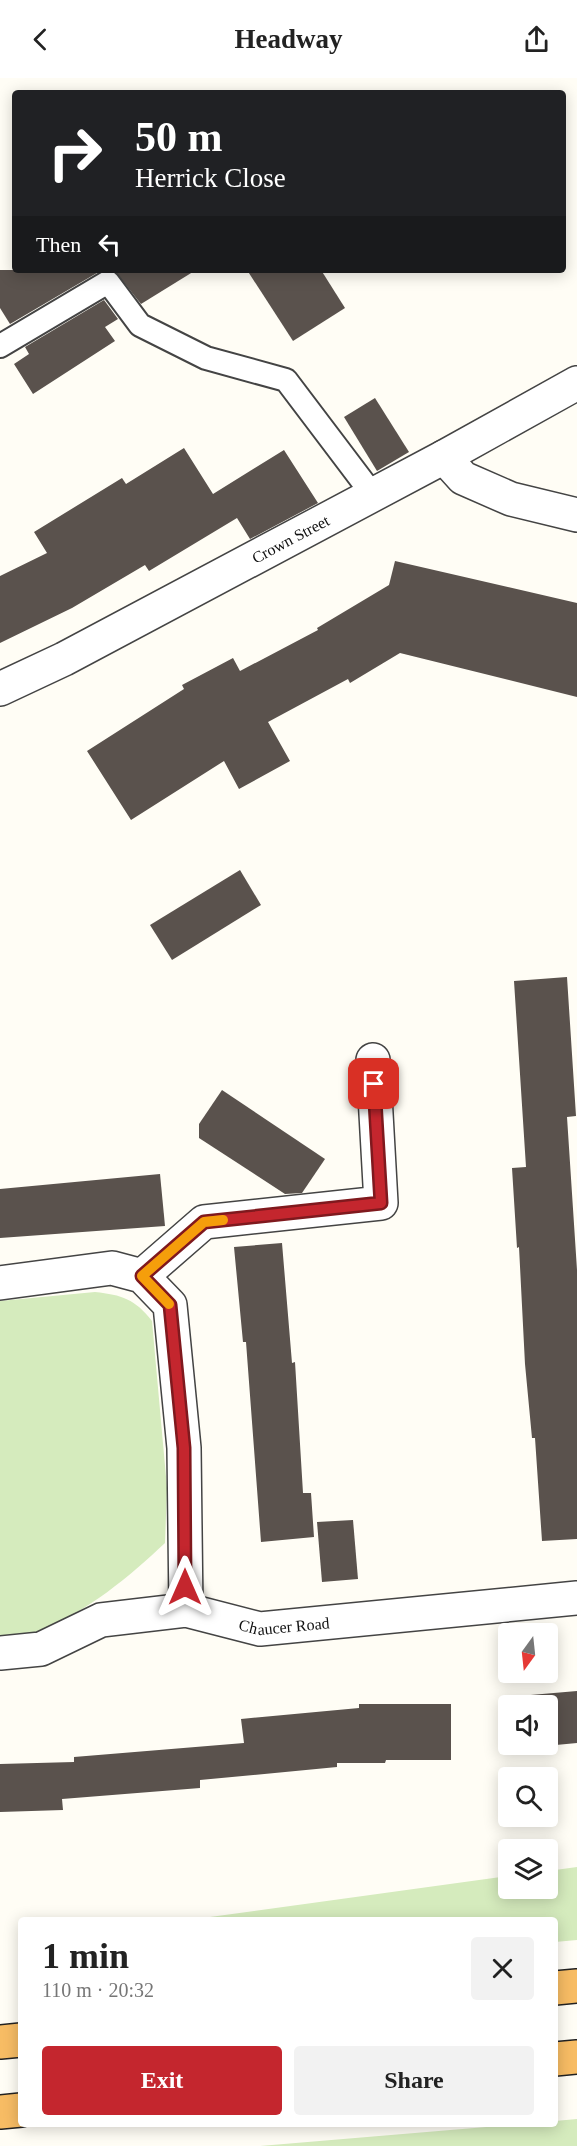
<!DOCTYPE html>
<html lang="en">
<head>
<meta charset="utf-8">
<style>
  body { margin:0; font-family:Georgia,serif; background:#f2f2f2; color:#222; height:100vh; display:flex; flex-direction:column; font-size:22px; white-space:nowrap }
  * { box-sizing:border-box; margin:0 }
  p { font-size:20px; color:#767676 }
  .icon { flex:none; width:33px; height:33px; fill:none; stroke:currentColor; stroke-width:2; stroke-linecap:round; stroke-linejoin:round }
  .map { position:relative; flex:1; overflow:hidden }
  .sheet { position:absolute; left:18px; top:1839px; width:540px; height:210px; display:flex; flex-direction:column; background:#fff; border-radius:6px; box-shadow:0 3px 15px #0003 }
  .sheet>* { flex:none }
  .guide { position:absolute; left:12px; top:12px; width:554px; height:183px; border-radius:6px; box-shadow:0 3px 15px #0003; background:#202124; color:#fff; overflow:hidden }
  .needle { width:39px; rotate:195deg }
  .fabs { position:absolute; left:498px; top:1545px; display:grid; gap:12px }
  .fabs a { display:grid; place-items:center; width:60px; height:60px; border-radius:6px; background:#fff; box-shadow:0 3px 15px #0003; font-size:30px }
  .pin { position:absolute; display:grid; place-items:center; width:51px; height:51px; color:#fff; margin:-26px; border-radius:12px; box-shadow:0 3px 9px #0006 }
  .me { position:absolute; width:66px; margin:-33px; rotate:0deg; stroke-linejoin:round; filter:drop-shadow(0 0 4px #0008) }
  .turn { display:flex; align-items:center; gap:21px; height:126px; padding:0 24px; font-size:27px }
  .turn .icon { width:78px; height:78px; stroke-width:2.5 }
  .turn b { display:block; font-size:42px; line-height:51px }
  .then { display:flex; align-items:center; height:57px; padding:0 24px; background:#0003; gap:12px; font-size:22px }
  .round { display:grid; place-items:center; flex:none; width:63px; height:63px; border-radius:6px; background:#f2f2f2 }
  .headline { display:flex; align-items:center; justify-content:space-between; height:102px; padding:0 24px }
  h1 { font-size:36px; font-weight:600; line-height:45px }
  .primary-button { display:flex; gap:12px; margin-top:auto; padding:12px 24px }
  .primary-button a { flex:1; height:69px; border-radius:6px; background:#c4262e; color:#fff; font-size:24px; font-weight:600; line-height:69px; text-align:center }
  .primary-button a+a { background:#f2f2f2; color:#222 }
  header { display:flex; justify-content:space-between; align-items:center; height:78px; padding:0 24px; background:#fff; font-size:27px; font-weight:600 }
  .map>svg:first-child { display:block }
  .green { fill:#d5ebbd }
  .building { fill:#5a524d }
  .lines { fill:none; stroke-linecap:round; stroke-linejoin:round }
  .service-casing { stroke:#444; stroke-width:26 }
  .minor-casing { stroke:#444; stroke-width:36 }
  .trunk-casing { stroke:#222; stroke-width:36 }
  .service { stroke:#fff; stroke-width:22 }
  .minor { stroke:#fff; stroke-width:33 }
  .trunk { stroke:#f7bc64; stroke-width:33 }
  .route-casing { stroke:#7f191e; stroke-width:15 }
  .route { stroke:#c4262e; stroke-width:10 }
  .slow { stroke:#f59e0b; stroke-width:10 }
  .labels { text-anchor:middle; stroke-width:6; stroke-linejoin:round; paint-order:stroke }
  .street-label { font-size:16px; fill:#111; stroke:#fff }
</style>
</head>
<body>
<header><svg class="icon" aria-label="back" viewBox="0 0 24 24"><path d="M15 5l-7 7 7 7"/></svg>Headway<svg class="icon" aria-label="share" viewBox="0 0 24 24"><path d="M12 15V3M7 8l5-5 5 5M5 13v7h14v-7"/></svg></header>
<div class="map">
<svg width="577" height="2068" viewBox="0 0 577 2068">
  <rect width="100%" height="100%" fill="#fffdf5"/>
  <!-- green -->
  <g class="green">
    <path d="M95,1214C122,1217 135,1221 152,1243L167,1410L165,1465C129,1499 88,1533 41,1552C29,1557 13,1557 0,1560V1223Z"/>
    <polygon points="577,1789 577,1862 555,1864 555,1842 188,1842 508,1798 508,1810 548,1810 548,1793"/>
    <polygon points="577,2041 577,2068 260,2068 522,2046 555,2046 555,2043"/>
  </g>
  <!-- building -->
  <g class="building">
    <polygon points="0,192 102,192 10,246 0,230"/>
    <polygon points="114,192 196,192 141,226"/>
    <polygon points="247,192 321,192 345,230 293,263"/>
    <polygon points="104,222 118,241 105,249 115,263 33,316 14,286 29,276 25,269"/>
    <polygon points="375,320 409,374 377,393 344,339"/>
    <polygon points="184,370 213,416 284,372 318,425 250,461 237,440 149,493 145,487 72,530 0,565 0,498 47,475 34,454 122,400 126,406"/>
    <polygon points="395,483 577,525 577,619 400,575 350,605 348,601 268,644 290,683 239,711 224,683 131,742 87,673 184,611 182,607 233,580 240,593 318,552 317,550 389,507"/>
    <polygon points="240,792 261,827 172,882 150,847"/>
    <polygon points="567,899 576,1038 567,1039 577,1192 577,1461 542,1463 535,1360 532,1360 525,1286 519,1169 517,1170 512,1090 526,1089 514,903"/>
    <polygon points="222,1012 325,1081 302,1115 285,1116 199,1060 199,1046"/>
    <polygon points="160,1096 165,1148 0,1160 0,1111"/>
    <polygon points="282,1165 292,1285 295,1284 303,1415 311,1415 314,1459 261,1464 246,1264 243,1264 234,1169"/>
    <polygon points="353,1442 358,1501 322,1504 317,1444"/>
    <polygon points="577,1613 577,1665 524,1670 524,1666 548,1666 548,1628 520,1628 519,1618"/>
    <polygon points="359,1626 451,1626 451,1682 386,1682 385,1685 337,1685 337,1689 200,1702 200,1710 62,1721 63,1732 0,1734 0,1686 74,1684 74,1679 244,1665 241,1641 359,1630"/>
  </g>
  <g class="lines">
    <!-- service casing -->
    <g class="service-casing">
      <polyline id="service" points="0,268 108,204 140,247 206,280 286,302 373,417"/>
    </g>
    <!-- minor casing -->
    <g class="minor-casing">
      <g id="minor">
        <polyline points="444,379 463,400 511,421 577,437"/>
        <path id="s1" d="M0,611L64,581L444,379L577,305"/>
        <polyline points="142,1198 204,1144 381,1125 373,982"/>
        <polyline points="0,1205 112,1190 142,1198 170,1227 184,1370 186,1532"/>
        <path id="s2" d="M0,1575L41,1571L101,1542L186,1532L260,1551L577,1520"/>
      </g>
    </g>
    <!-- trunk casing -->
    <g class="trunk-casing">
      <g id="trunk">
        <polyline points="555,1910 577,1908"/>
        <polyline points="0,1964 21,1962"/>
        <polyline points="555,1981 577,1979"/>
        <polyline points="0,2034 21,2032"/>
      </g>
    </g>
    <!-- service -->
    <use href="#service" class="service"/>
    <!-- minor -->
    <use href="#minor" class="minor"/>
    <!-- trunk -->
    <use href="#trunk" class="trunk"/>
  </g>
  <g class="lines">
    <!-- route casing -->
    <g class="route-casing">
      <polyline id="route" points="185,1509 184,1370 170,1227 142,1198 204,1144 381,1125 374,1006"/>
    </g>
    <!-- route -->
    <use href="#route" class="route"/>
    <!-- slow -->
    <polyline class="slow" points="169,1226 142,1198 204,1144 223,1142"/>
  </g>
  <g class="labels">
    <!-- street labels -->
    <g class="street-label">
      <text dy="6" stroke="none"><textPath href="#s1" startOffset="327">Crown Street</textPath></text>
      <text dy="6" stroke="none"><textPath href="#s2" startOffset="294">Chaucer Road</textPath></text>
    </g>
  </g>
</svg>
<div class="fabs">
<a><svg class="needle" viewBox="-14 -14 28 28"><path d="M0-13l5 13h-10z" fill="#e53935"/><path d="M0 13l5-13h-10z" fill="#767676"/></svg></a>
<a><svg class="icon" aria-label="sound" viewBox="0 0 24 24"><path d="M4 9h4l5-4v14l-5-4H4zM17 9q2 3 0 6"/></svg></a>
<a><svg class="icon" aria-label="search" viewBox="0 0 24 24"><circle cx="10" cy="10" r="6"/><path d="M15 15l6 6"/></svg></a>
<a><svg class="icon" aria-label="layers" viewBox="0 0 24 24"><path d="M12 4l9 5-9 5-9-5zM3 14l9 5 9-5"/></svg></a>
</div>
<div class="pin" style="left:374px;top:1006px;background:#d93025"><svg class="icon" aria-label="arrive" viewBox="0 0 24 24"><path d="M6 21V4h12l-3 4 3 4H6"/></svg></div>
<svg class="me" style="left:185px;top:1509px" viewBox="-20 -20 40 40"><path d="M0-17L14 15 0 8-14 15z" fill="#c4262e" stroke="#fff" stroke-width="4"/></svg>
<div class="guide">
<div class="turn"><svg class="icon" aria-label="right" viewBox="0 0 24 24"><path d="M7 20v-9h11M14 6l5 5-5 5"/></svg><div><b>50 m</b>Herrick Close</div></div>
<div class="then">Then<svg class="icon" aria-label="left" viewBox="0 0 24 24"><path d="M17 20v-9H6M10 6l-5 5 5 5"/></svg></div>
</div>
<section class="sheet">
<div class="headline"><div><h1>1 min</h1><p>110 m · 20:32</p></div><a class="round"><svg class="icon" aria-label="close" viewBox="0 0 24 24"><path d="M6 6l12 12M18 6L6 18"/></svg></a></div>
<div class="primary-button"><a>Exit</a><a>Share</a></div>
</section>
</div>
</body>
</html>
